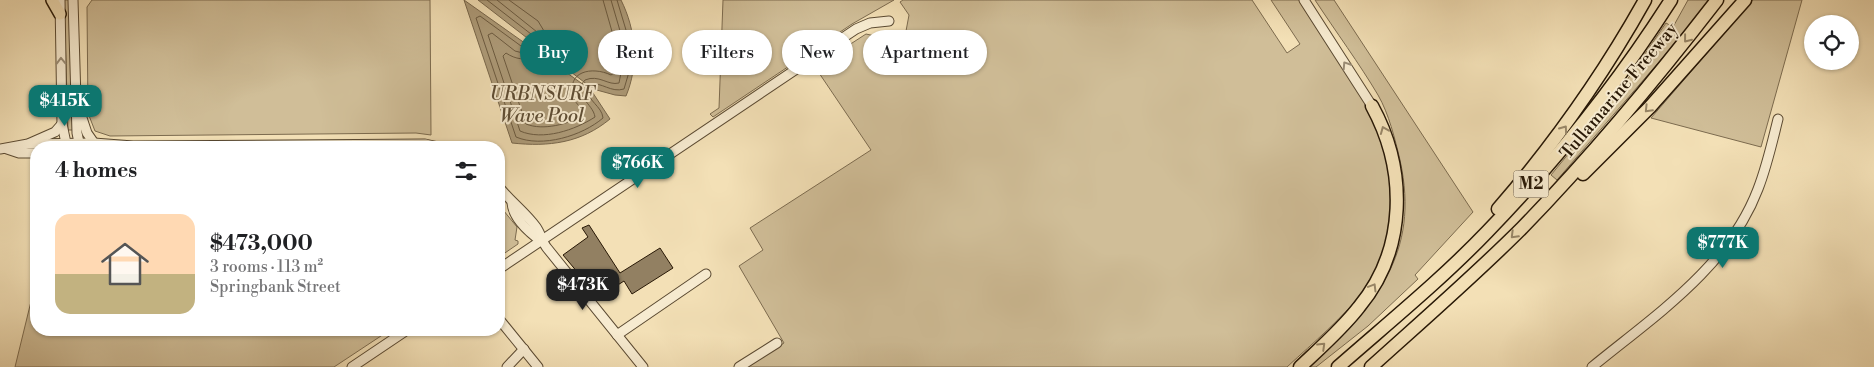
<!DOCTYPE html>
<html lang="en">
<head>
<meta charset="utf-8">
<style>
  body { margin:0; font-family:"Libre Bodoni",serif; background:#f2f2f2; color:#202124; height:100vh; display:flex; flex-direction:column; font-size:19px; white-space:nowrap }
  * { box-sizing:border-box; margin:0 }
  p { font-size:16px; color:#757577 }
  .icon { flex:none; width:28px; height:28px; fill:none; stroke:currentColor; stroke-width:2; stroke-linecap:round; stroke-linejoin:round }
  .map { position:relative; flex:1; overflow:hidden }
  .sheet { position:absolute; left:30px; top:141px; width:475px; height:195px; display:flex; flex-direction:column; background:#fff; border-radius:20px; box-shadow:0 1px 4px #0004 }
  .sheet>* { flex:none }
  .top-card { position:absolute; left:520px; top:30px; width:475px; height:45px; display:flex; gap:10px }
  .buttons { position:absolute; left:1804px; top:15px; display:grid; gap:10px }
  .buttons a { display:grid; place-items:center; width:55px; height:55px; border-radius:50%; background:#fff; box-shadow:0 1px 4px #0004; font-size:25px }
  .price { position:absolute; translate:-50% -42px; padding:0 11px; border-radius:10px; background:#0f766e; color:#fff; font-size:16px; line-height:32px; filter:drop-shadow(0 1px 2px #0008) }
  .price::after { content:''; position:absolute; left:50%; top:30px; width:15px; height:11px; margin-left:-8px; background:inherit; clip-path:polygon(0 0,100% 0,50% 100%) }
  .price.current { background:#222; color:#fff }
  ul { padding:0; list-style:none }
  li { display:flex; align-items:center; gap:15px; height:125px; padding:0 25px }
  li+li { border-top:1px solid #e0e0e0 }
  li span { display:grid; place-items:center; flex:none; width:140px; height:100px; border-radius:15px; color:#555 }
  li>.icon { margin-inline-start:auto }
  span .icon { width:60px; height:60px; fill:#fffc; stroke-width:1 }
  li b { font-size:21px }
  h2 { display:flex; justify-content:space-between; align-items:center; height:60px; padding:0 25px; font-size:21px }
  .chip { padding:0 18px; border-radius:22px; background:#fff; box-shadow:0 1px 4px #0004; font-size:18px; line-height:45px }
  .chip.current { background:#0f766e; color:#fff }
  .map>svg:first-child { display:block }
  .green { fill:#d0be98; stroke:#7c6b4f }
  .water { fill:#ae9c7a; stroke:#78674c }
  .lines { fill:none; stroke-linecap:round; stroke-linejoin:round }
  .shore { stroke:#6b5a40; stroke-width:1 }
  .building { fill:#928062; stroke:#281806 }
  .minor-casing { stroke:#5b4a32; stroke-width:11 }
  .major-casing { stroke:#281806; stroke-width:14 }
  .highway-casing { stroke:#281806; stroke-width:15 }
  .minor { stroke:#f7ebd0; stroke-width:9 }
  .major { stroke:#f3e0b6; stroke-width:11 }
  .highway { stroke:#f3e0b6; stroke-width:12 }
  .oneway { stroke:#988667 }
  .oneway2 { stroke:#9a8c75 }
  .labels { text-anchor:middle; dominant-baseline:central; stroke-width:4; stroke-linejoin:round; paint-order:stroke }
  .shield { fill:#f7ebd0; stroke:#665743; stroke-width:1 }
  .shield-label { font-size:16px; font-weight:bold; fill:#281806 }
  .street-label { font-size:18px; fill:#281806; stroke:#f7ebd0 }
  .water-label { font-size:19px; font-style:italic; fill:#5e4d34; stroke:#f7ebd0 }
</style>
</head>
<body>
<div class="map">
<svg width="1874" height="367" viewBox="0 0 1874 367">
  <rect width="100%" height="100%" fill="#f3e0b6"/>
  <filter id="stains"><feTurbulence type="fractalNoise" baseFrequency=".004" numOctaves="4"/><feColorMatrix values="0 0 0 0 .2 0 0 0 0 .09 0 0 0 0 .02 0 0 0 .5 -.17"/></filter>
  <radialGradient id="worn" r=".72"><stop offset=".6" stop-color="#630" stop-opacity="0"/><stop offset="1" stop-color="#630" stop-opacity=".3"/></radialGradient>
  <g class="green">
    <polygon points="64,0 69,0 74,130 68,130"/>
    <polygon points="92,0 430,0 431,135 416,133 110,136 95,131 88,113 87,7"/>
    <polygon points="723,0 894,0 852,24 713,117 710,114 719,108"/>
    <path d="M903,0H1252L1287,53L1300,44L1271,0H1299C1319,35 1348,70 1368,107C1373,118 1380,131 1383,142C1396,186 1393,251 1365,289C1343,318 1314,342 1287,367H748L784,343L739,266L763,250L750,228L871,150L815,67L866,34L893,40L906,31L909,15L900,2Z"/>
    <path d="M1315,0H1334L1473,212L1415,275L1418,279L1368,326L1316,367H1310C1374,306 1421,255 1400,160C1395,139 1389,114 1378,95C1359,63 1336,32 1315,0Z"/>
    <polygon points="1688,0 1709,0 1671,48 1557,180 1551,175 1616,96 1666,23 1673,27"/>
    <polygon points="1753,0 1802,0 1761,147 1651,118"/>
    <polygon points="499,205 517,227 515,240 518,241 518,244 499,257"/>
    <polygon points="36,281 36,330 390,330 334,367 15,367"/>
  </g>
  <g class="water">
    <path d="M464,0L591,90L610,119C581,143 549,147 512,143Z"/>
    <path d="M478,0H621C636,30 639,65 626,96L615,95L593,89Z"/>
  </g>
  <g class="lines">
    <g class="shore">
      <path d="M487,0L531,34L529,43L521,46L480,16L476,18L516,137C542,148 582,136 603,118C602,106 587,101 587,88L590,84C602,82 611,93 624,89L629,72V40L617,0"/>
      <path d="M497,0L537,32L535,45L523,53L515,51L492,33L488,35L520,131C543,141 575,130 595,117C593,103 571,95 585,80C599,74 608,86 619,83L624,57L623,41L611,0"/>
      <path d="M509,0L538,21L544,31C548,57 525,66 506,53L503,56L526,124C543,131 569,124 584,115C583,108 576,105 574,98C565,71 592,66 611,75L614,73L615,42L603,0"/>
    </g>
  </g>
  <polygon class="building" points="589,225 620,273 660,248 673,268 632,294 624,281 599,297 591,285 589,286 563,255 588,237 582,228"/>
  <g class="lines">
    <g class="minor-casing">
      <g id="minor">
        <polyline points="60,0 62,124 67,148"/>
        <polyline points="73,0 77,133 80,147"/>
        <polyline points="1304,0 1372,106"/>
        <polyline points="80,112 87,133 94,143"/>
        <polyline points="30,143 55,132 62,124"/>
        <polyline points="0,149 28,144 94,143 133,146 425,144 443,148"/>
        <polyline points="7,149 19,153 36,153"/>
        <path d="M499,187C511,202 525,212 536,227C541,234 542,242 547,248L643,367"/>
        <path d="M512,203C513,218 530,233 541,241"/>
        <polyline points="499,269 856,29 870,23 889,21"/>
        <polyline points="499,319 538,367"/>
        <polyline points="617,335 706,274"/>
        <polyline points="352,367 407,330"/>
        <polyline points="507,367 524,349"/>
        <polyline points="739,367 777,343"/>
        <path d="M1592,367C1654,316 1728,268 1758,189C1767,166 1772,143 1778,119"/>
      </g>
    </g>
    <g class="major-casing">
      <polyline id="major" points="52,0 60,14"/>
    </g>
    <g class="highway-casing">
      <g id="highway">
        <polyline points="1583,174 1650,107 1745,0"/>
        <path d="M1498,209C1555,143 1602,77 1645,0"/>
        <path d="M1300,367C1320,348 1342,329 1359,307C1407,249 1407,170 1372,106"/>
        <path d="M1338,367C1388,323 1441,280 1487,232C1556,161 1618,83 1671,0"/>
        <path d="M1371,367C1422,321 1474,276 1522,228C1592,156 1656,79 1717,0"/>
      </g>
    </g>
    <use href="#minor" class="minor"/>
    <use href="#major" class="major"/>
    <use href="#highway" class="highway"/>
  </g>
  <defs><path id="oneway-chevron" d="M-2-3.5L2.5 0L-2 3.5" fill="none" stroke-width="1.6" stroke-linecap="round" stroke-linejoin="round" transform="scale(1.25)"/></defs>
  <g class="oneway">
    <use href="#oneway-chevron" transform="translate(1687 39) rotate(128)"/>
    <use href="#oneway-chevron" transform="translate(1648 109) rotate(134)"/>
    <use href="#oneway-chevron" transform="translate(1564 129) rotate(-54)"/>
    <use href="#oneway-chevron" transform="translate(1384 130) rotate(-112)"/>
    <use href="#oneway-chevron" transform="translate(1514 235) rotate(135)"/>
    <use href="#oneway-chevron" transform="translate(1373 287) rotate(-59)"/>
    <use href="#oneway-chevron" transform="translate(1322 346) rotate(-44)"/>
  </g>
  <g class="oneway2">
    <use href="#oneway-chevron" transform="translate(61 61) rotate(-91)"/>
    <use href="#oneway-chevron" transform="translate(1346 65) rotate(-123)"/>
  </g>
  <g class="labels">
    <rect class="shield" x="1513.5" y="170.5" width="35" height="27" rx="4"/>
    <g class="shield-label">
      <text x="1531" y="184">M2</text>
    </g>
    <g class="street-label">
      <text transform="translate(1619 91) rotate(-50)">Tullamarine Freeway</text>
    </g>
    <g class="water-label">
      <text x="542" y="94">URBNSURF<tspan x="542" dy="22">Wave Pool</tspan></text>
    </g>
  </g>
  <rect width="100%" height="100%" filter="url(#stains)"/>
  <rect width="100%" height="100%" fill="url(#worn)"/>
</svg>
<div class="buttons">
<a><svg class="icon" aria-label="locate" viewBox="0 0 24 24"><circle cx="12" cy="12" r="6"/><path d="M12 2v4M12 18v4M2 12h4M18 12h4"/></svg></a>
</div>
<b class="price" style="left:65px;top:127px">$415K</b>
<b class="price" style="left:638px;top:189px">$766K</b>
<b class="price" style="left:1723px;top:269px">$777K</b>
<b class="price current" style="left:583px;top:311px">$473K</b>
<div class="top-card">
<a class="chip current">Buy</a>
<a class="chip">Rent</a>
<a class="chip">Filters</a>
<a class="chip">New</a>
<a class="chip">Apartment</a>
</div>
<section class="sheet">
<h2>4 homes<svg class="icon" aria-label="filters" viewBox="0 0 24 24"><path d="M4 7h16M4 17h16"/><circle cx="9" cy="7" r="2"/><circle cx="15" cy="17" r="2"/></svg></h2>
<ul>
<li><span style="background:linear-gradient(#ffd9b3 60%,#c2b280 0)"><svg class="icon" aria-label="home" viewBox="0 0 24 24"><path d="M3 11l9-7 9 7M6 9v11h12V9"/></svg></span><div><b>$473,000</b><p>3 rooms · 113 m²</p><p>Springbank Street</p></div></li>
</ul>
</section>
</div>
</body>
</html>
